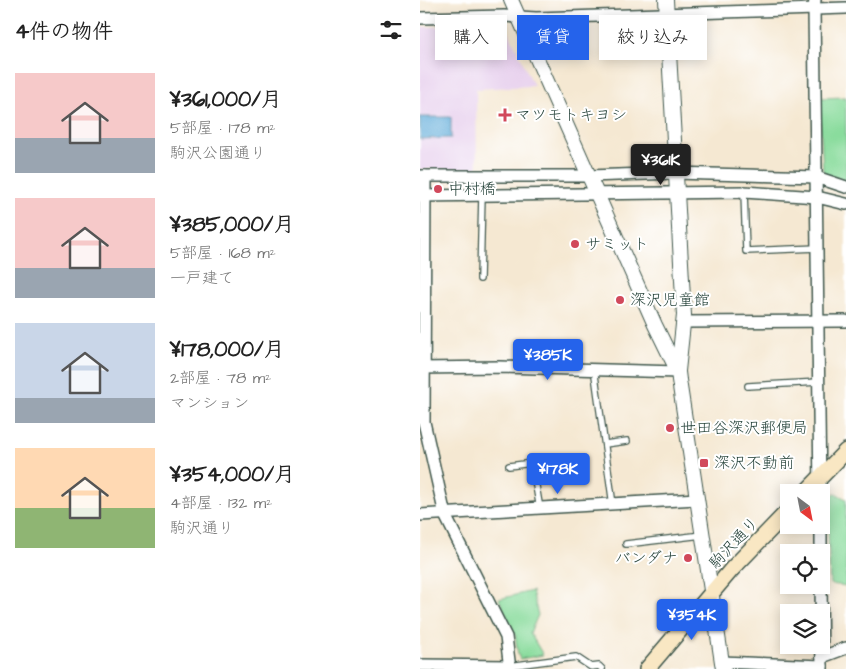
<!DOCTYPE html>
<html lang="ja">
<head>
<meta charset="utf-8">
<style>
  body { margin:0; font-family:"Architects Daughter","Klee One",sans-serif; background:#f2f2f2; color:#222; height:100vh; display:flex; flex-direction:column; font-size:19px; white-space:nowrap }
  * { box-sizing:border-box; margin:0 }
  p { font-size:16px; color:#767676 }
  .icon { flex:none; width:28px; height:28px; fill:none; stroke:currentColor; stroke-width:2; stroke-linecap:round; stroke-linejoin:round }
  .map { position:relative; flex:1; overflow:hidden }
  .side { display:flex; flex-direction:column; background:#fff; width:420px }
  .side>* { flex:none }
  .guide { position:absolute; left:15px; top:15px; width:335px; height:45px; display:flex; gap:10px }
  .needle { width:32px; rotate:148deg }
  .controls { position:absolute; left:360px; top:484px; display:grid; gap:10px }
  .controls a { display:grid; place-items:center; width:50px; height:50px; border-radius:0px; background:#fff; box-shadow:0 2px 12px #0003; font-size:25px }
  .price { position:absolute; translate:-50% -42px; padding:0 11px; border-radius:5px; background:#2563eb; color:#fff; font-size:16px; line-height:32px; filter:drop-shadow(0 1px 2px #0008) }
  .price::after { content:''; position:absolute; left:50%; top:30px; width:15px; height:11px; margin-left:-8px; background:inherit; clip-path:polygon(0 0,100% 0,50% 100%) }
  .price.selected { background:#222; color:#fff }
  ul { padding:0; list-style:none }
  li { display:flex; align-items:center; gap:15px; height:125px; padding:0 15px }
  li span { display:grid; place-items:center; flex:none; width:140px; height:100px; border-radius:0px; color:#555 }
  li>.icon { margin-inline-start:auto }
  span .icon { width:60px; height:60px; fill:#fffc; stroke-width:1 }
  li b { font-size:21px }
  h2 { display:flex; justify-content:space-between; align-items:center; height:60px; padding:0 15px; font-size:21px }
  .pill { padding:0 18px; border-radius:0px; background:#fff; box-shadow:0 2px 12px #0003; font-size:18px; line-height:45px }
  .pill.selected { background:#2563eb; color:#fff }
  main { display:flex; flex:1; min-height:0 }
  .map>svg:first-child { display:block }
  .built { fill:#e8d2ee }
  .green { fill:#8adc9d; stroke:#548c68 }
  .water { fill:#60acd9; stroke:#407486 }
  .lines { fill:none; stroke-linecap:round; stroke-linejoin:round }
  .service-casing { stroke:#3f574c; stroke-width:8 }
  .minor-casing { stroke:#3f574c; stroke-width:14 }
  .tertiary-casing { stroke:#3f574c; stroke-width:16 }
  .secondary-casing { stroke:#3f574c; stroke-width:18 }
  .service { stroke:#fff; stroke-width:5.5 }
  .minor { stroke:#fff; stroke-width:11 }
  .tertiary { stroke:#fff; stroke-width:14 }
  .secondary { stroke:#f9e7c3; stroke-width:15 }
  .poi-dot { fill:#d1495b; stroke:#fff; stroke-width:2 }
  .labels { text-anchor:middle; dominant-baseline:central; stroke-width:4; stroke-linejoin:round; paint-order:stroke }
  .poi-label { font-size:16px; fill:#1f3d34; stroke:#fff; text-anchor:start }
  .street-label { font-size:16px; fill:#1f3d34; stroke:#fff }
</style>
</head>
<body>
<main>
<section class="side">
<h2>4件の物件<svg class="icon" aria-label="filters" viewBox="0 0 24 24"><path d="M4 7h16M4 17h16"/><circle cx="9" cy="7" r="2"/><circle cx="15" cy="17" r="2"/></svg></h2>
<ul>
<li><span style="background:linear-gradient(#f6c9c9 65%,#9aa5b1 0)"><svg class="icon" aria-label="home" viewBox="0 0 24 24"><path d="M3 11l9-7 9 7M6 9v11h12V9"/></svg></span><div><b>¥361,000/月</b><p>5部屋 · 178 m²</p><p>駒沢公園通り</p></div></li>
<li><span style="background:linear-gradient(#f6c9c9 70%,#9aa5b1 0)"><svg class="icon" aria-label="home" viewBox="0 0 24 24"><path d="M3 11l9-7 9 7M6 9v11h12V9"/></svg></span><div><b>¥385,000/月</b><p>5部屋 · 168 m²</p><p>一戸建て</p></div></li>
<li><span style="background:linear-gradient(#c9d6e8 75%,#9aa5b1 0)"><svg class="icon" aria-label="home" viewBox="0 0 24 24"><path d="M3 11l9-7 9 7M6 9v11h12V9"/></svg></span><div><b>¥178,000/月</b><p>2部屋 · 78 m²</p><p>マンション</p></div></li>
<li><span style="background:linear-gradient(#ffd9b3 60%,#8fb573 0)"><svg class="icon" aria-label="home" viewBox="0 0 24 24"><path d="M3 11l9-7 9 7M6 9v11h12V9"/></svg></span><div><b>¥354,000/月</b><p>4部屋 · 132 m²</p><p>駒沢通り</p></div></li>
</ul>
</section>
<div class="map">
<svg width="426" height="669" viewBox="0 0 426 669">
  <rect width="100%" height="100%" fill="#fff"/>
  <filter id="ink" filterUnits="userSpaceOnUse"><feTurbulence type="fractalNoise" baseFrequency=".02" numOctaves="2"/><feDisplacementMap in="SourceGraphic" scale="10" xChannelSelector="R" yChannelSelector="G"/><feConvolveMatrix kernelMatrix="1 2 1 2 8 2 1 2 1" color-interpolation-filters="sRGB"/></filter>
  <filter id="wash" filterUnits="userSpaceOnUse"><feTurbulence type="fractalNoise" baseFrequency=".0096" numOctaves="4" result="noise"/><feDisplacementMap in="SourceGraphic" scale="20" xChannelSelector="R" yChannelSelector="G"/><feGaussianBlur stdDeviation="1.12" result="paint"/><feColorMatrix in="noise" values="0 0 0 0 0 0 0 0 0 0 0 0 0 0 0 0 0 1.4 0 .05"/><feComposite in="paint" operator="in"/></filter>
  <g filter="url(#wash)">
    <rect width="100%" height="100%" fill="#f5e8d2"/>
    <polygon class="built" points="86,26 114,86 56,89 57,169 0,169 0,27"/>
    <g class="green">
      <polygon points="426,97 426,181 407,175 403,171 399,98"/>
      <polygon points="417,494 426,499 426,586 410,584 407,495"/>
      <polygon points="112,591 118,615 110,633 123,655 100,659 98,655 95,635 79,599"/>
    </g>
    <polygon class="water" points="0,117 31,117 31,138 0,139"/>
  </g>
  <g filter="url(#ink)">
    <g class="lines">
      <g class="service-casing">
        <g id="service">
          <polyline points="324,192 326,251 398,248"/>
          <polyline points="60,279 62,195"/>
          <polyline points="174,368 193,505"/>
          <polyline points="328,386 399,382"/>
          <polyline points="185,444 207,441"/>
          <polyline points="89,466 112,463 120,509"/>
          <polyline points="206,544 282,535"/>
          <polyline points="89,666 156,657 171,667 179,666 182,669"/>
        </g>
      </g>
      <g class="minor-casing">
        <g id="minor">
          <polyline points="395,0 394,9 400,492"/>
          <polyline points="0,18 84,16 116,18 426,8"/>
          <polyline points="0,176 169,176 255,173 326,175 396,177 426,187"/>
          <polyline points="5,176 4,422 25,515 86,637 90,669"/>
          <polyline points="0,196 324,192 397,197 426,204"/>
          <polyline points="263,322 426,321"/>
          <polyline points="0,368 79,367 258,372"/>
          <polyline points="0,515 277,499"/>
          <polyline points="401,525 401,552"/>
          <polyline points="401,585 402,669"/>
          <polyline points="402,657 426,648"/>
          <polyline points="302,662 402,666"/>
          <polyline points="0,665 89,666"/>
        </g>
      </g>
      <g class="tertiary-casing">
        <g id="tertiary">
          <polyline points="91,0 235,325 258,372 259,380 303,669"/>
          <polyline points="246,0 264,315 258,371"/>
        </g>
      </g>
      <g class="secondary-casing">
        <g id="secondary">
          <polyline points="386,492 426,451"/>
          <polyline points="227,669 312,569 369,510"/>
        </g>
      </g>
      <use href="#service" class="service"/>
      <use href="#minor" class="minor"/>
      <use href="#tertiary" class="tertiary"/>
      <use href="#secondary" class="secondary"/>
    </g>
  </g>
  <g class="poi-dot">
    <path d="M82.5 107.5h5v5h5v5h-5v5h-5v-5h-5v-5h5z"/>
    <circle cx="18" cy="189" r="5"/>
    <circle cx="155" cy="244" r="5"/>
    <circle cx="200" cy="300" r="5"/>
    <circle cx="250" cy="428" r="5"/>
    <rect x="279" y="458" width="10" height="10" rx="2.5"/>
    <circle cx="268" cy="558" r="5"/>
  </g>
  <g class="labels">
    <g class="poi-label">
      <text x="95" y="115">マツモトキヨシ</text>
      <text x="28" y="189">中村橋</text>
      <text x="165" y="244">サミット</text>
      <text x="210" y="300">深沢児童館</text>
      <text x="260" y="428">世田谷深沢郵便局</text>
      <text x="294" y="463">深沢不動前</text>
      <text x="258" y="558" text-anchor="end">バンダナ</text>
    </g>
    <g class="street-label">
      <text transform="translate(314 543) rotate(-47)">駒沢通り</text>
    </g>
  </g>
</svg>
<div class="controls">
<a><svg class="needle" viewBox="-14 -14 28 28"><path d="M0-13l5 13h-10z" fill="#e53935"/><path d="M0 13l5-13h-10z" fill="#767676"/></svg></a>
<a><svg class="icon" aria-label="locate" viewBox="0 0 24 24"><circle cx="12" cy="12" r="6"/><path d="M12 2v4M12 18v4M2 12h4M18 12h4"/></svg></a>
<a><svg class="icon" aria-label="layers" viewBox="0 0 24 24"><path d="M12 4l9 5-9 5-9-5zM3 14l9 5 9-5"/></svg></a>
</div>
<b class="price selected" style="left:241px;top:186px">¥361K</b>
<b class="price" style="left:128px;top:381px">¥385K</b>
<b class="price" style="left:138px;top:495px">¥178K</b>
<b class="price" style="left:272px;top:641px">¥354K</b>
<div class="guide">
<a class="pill">購入</a>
<a class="pill selected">賃貸</a>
<a class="pill">絞り込み</a>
</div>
</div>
</main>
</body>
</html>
